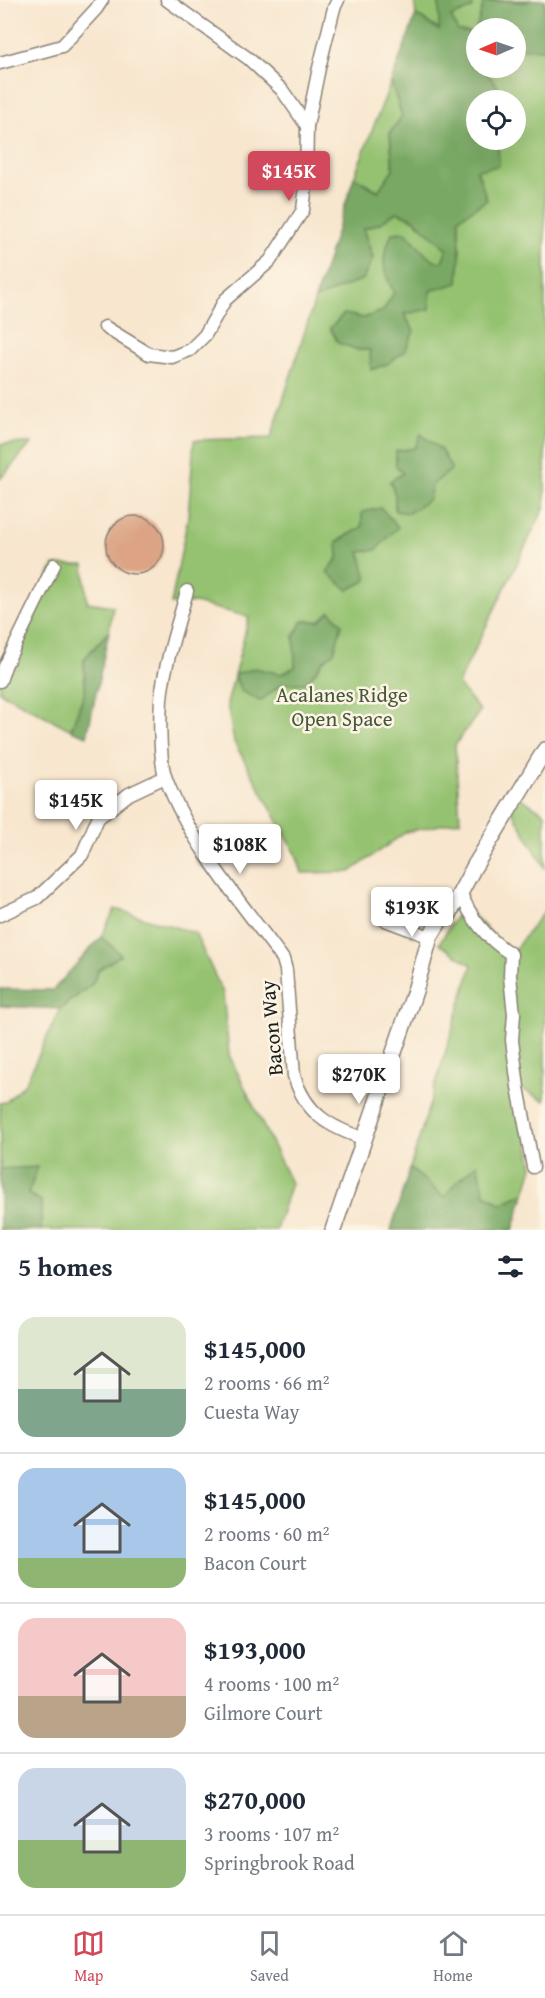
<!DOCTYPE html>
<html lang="en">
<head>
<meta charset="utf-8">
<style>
  body { margin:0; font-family:"Gentium Book Plus",serif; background:#f2f2f3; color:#1f2937; height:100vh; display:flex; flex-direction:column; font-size:22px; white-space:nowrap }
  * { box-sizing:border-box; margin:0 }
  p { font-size:20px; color:#747a83 }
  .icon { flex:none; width:33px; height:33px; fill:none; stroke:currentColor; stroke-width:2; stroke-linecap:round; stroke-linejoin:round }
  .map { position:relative; height:1230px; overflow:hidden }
  .sheet { display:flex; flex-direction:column; background:#fff; flex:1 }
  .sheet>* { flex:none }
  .needle { width:39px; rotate:268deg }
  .controls { position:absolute; left:466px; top:18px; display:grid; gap:12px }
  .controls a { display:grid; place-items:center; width:60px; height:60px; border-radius:50%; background:#fff; box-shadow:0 6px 24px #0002; font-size:30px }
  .price { position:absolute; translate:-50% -51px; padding:0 14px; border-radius:6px; background:#fff; color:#222; font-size:20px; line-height:39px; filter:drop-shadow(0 2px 3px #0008) }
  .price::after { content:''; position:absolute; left:50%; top:36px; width:18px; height:14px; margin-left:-9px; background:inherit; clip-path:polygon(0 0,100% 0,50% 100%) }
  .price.current { background:#d1495b; color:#fff }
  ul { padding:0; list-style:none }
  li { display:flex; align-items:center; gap:18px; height:150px; padding:0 18px }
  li+li { border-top:2px solid #e0e1e3 }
  li span { display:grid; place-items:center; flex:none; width:168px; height:120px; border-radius:18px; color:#555 }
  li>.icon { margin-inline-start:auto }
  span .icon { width:72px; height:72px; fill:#fffc; stroke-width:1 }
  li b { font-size:26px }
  h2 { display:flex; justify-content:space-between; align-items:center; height:72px; padding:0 18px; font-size:26px }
  .tabs { display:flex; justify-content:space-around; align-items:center; height:84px; border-top:2px solid #e0e1e3; background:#fff; font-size:16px; color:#747a83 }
  .tabs a { display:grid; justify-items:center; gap:3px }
  .tabs .current { color:#d1495b }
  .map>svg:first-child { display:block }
  .green { fill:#95c271; stroke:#586f46; stroke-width:1.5; fill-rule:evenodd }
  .forest { fill:#78a863; stroke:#4a6240; stroke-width:1.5 }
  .building { fill:#dca485 }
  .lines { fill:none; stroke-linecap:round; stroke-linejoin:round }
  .minor-casing { stroke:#8a8175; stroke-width:15 }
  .tertiary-casing { stroke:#8a8175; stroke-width:18 }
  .minor { stroke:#fff; stroke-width:12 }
  .tertiary { stroke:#fff; stroke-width:15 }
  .labels { text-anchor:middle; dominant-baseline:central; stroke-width:5; stroke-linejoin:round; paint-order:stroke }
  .park-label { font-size:21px; fill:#46563a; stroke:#fcf5e5 }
  .street-label { font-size:21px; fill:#1c1c1c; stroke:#fcf5e5 }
</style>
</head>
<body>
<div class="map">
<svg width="545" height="1230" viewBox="0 0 545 1230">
  <rect width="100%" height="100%" fill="#fcf5e5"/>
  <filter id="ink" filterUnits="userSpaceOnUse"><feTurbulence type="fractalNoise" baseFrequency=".0167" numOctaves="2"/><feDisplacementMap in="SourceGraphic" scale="12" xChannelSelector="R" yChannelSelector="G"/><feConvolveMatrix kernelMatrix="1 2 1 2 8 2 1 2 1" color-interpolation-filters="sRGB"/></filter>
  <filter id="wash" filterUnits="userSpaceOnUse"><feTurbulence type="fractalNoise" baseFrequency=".008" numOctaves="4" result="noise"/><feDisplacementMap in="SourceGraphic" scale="24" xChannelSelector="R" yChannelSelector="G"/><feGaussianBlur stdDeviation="1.35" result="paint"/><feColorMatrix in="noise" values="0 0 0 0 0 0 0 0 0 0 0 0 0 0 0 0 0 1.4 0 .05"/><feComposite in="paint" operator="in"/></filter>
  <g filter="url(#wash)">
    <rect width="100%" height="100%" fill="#f8e6ce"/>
    <g class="green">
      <path d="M415,0H545V506L458,684L480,711L455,745L460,821L406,832L350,872L302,873L296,854L234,742L227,704L249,617L195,603L171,604L188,517L194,440L271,438L315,299L363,279L373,258L363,229L380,223L397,212L413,219L426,229ZM477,28H516V68H477ZM477,100H516V140H477ZM428,257L430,309L404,314L370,350H358L344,314L364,318L383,311L394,293L386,275Z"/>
      <polygon points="391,82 402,116 390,133 393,169 379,191 354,177"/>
      <polygon points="32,443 0,479 0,444"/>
      <polygon points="54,565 84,565 87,602 113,606 109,631 84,659 85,691 71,730 0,692 0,681"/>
      <polygon points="517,796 545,813 545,868 510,807"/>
      <polygon points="463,904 511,954 545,910 545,1101 518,1087 533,1167 525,1193 502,1204 485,1194 477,1165 461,1178 444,1198 410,1168 472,965 439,944"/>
      <polygon points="115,909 195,933 223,993 229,1055 291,1183 276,1230 41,1230 41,1201 28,1194 0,1169 0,1103 6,1102 26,1082 60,1009 93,983 98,970 121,955 101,937"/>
    </g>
    <g class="forest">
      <path d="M446,0H471L473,8L451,17L458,31L475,33L484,2L503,1L528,2L529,0H545V49H523L516,45V28H477V44L473,46L477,55V68H482L498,86L496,100H477V140H498L499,166L477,170L487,200L459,218L460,256L458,283L430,291V309L404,314L414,331L405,351L387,364L371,370L370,350H358L338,343L330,328L344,314L364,318L383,311L394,293C382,266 380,261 392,233L406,232L428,257L441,263L447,249L414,219L397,212L380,223L363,229L373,258L363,279L315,299L354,177L378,191L393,169L390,133L402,116L391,82L416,15L439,30V3Z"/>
      <polygon points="421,434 441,450 452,469 432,485 429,499 409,513 395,511 395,495 390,481 403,473 396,466 396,451 415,448"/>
      <polygon points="381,508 398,527 376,550 360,552 367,580 348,590 327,572 338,558 337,542 362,527 362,512"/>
      <polygon points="330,611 342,624 334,652 323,661 307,683 282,684 260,701 241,691 234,675 255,668 281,674 295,667 294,636 303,621 319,621"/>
      <polygon points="109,631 87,736 71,730 85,691 84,659"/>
      <polygon points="101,937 121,955 98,970 93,983 60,1009 0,1006 0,989 53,990"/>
      <polygon points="477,1164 485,1194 501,1204 525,1193 513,1230 391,1230 410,1168 444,1197 461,1178"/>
      <polygon points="38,1167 28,1194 41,1201 41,1230 0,1230 0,1169"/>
    </g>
    <g id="blocks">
      <circle class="building" cx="135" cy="545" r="29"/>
    </g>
  </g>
  <g filter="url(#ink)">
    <use href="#blocks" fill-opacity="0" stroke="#8a8175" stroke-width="1.5"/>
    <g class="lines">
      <g class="minor-casing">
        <g id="minor">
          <polyline points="0,63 62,46 96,9 102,0"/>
          <polyline points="307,126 319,68 334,8 338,0"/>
          <polyline points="105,327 149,354 172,357 190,350 205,335 225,300 270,261 303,210 306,185 307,126 282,90 249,59 167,0"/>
          <path d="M187,591C179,621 168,652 163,684C159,704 159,761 166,779C190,843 242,904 283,959L286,970L294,1076C306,1114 329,1127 365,1139"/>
          <polyline points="0,681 5,666 54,565"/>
          <path d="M460,891C470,918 487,939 511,954L510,976L514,1014L512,1040L518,1087L533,1167"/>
          <polyline points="0,915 37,898 82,855 98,818 129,794 165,777"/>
          <polyline points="385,920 430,937"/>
        </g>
      </g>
      <g class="tertiary-casing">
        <g id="tertiary">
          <polyline points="448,916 474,867 545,750"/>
          <polyline points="333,1230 415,991 430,937 440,920 452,907"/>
        </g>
      </g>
      <use href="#minor" class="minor"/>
      <use href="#tertiary" class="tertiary"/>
    </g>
  </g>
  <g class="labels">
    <g class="park-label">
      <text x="342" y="694">Acalanes Ridge<tspan x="342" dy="24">Open Space</tspan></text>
    </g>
    <g class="street-label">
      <text transform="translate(271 1028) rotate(-95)">Bacon Way</text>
    </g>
  </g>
</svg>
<div class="controls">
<a><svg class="needle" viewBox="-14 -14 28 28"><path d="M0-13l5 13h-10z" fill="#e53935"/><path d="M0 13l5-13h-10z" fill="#747a83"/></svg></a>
<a><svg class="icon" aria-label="locate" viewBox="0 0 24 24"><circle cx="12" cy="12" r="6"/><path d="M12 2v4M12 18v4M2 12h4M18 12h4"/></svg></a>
</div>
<b class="price current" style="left:289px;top:202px">$145K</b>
<b class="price" style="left:76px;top:831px">$145K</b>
<b class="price" style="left:240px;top:875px">$108K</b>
<b class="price" style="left:412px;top:938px">$193K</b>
<b class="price" style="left:359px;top:1105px">$270K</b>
</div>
<section class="sheet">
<h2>5 homes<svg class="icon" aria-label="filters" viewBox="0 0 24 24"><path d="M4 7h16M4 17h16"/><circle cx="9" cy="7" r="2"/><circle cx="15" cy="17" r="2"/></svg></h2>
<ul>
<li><span style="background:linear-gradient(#dfe7d0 60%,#7fa58c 0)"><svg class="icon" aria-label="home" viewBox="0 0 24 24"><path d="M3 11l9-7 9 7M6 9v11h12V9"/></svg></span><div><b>$145,000</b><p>2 rooms · 66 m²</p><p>Cuesta Way</p></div></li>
<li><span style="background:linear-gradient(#a9c7e8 75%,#8fb573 0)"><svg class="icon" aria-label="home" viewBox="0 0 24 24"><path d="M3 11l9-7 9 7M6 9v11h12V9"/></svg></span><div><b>$145,000</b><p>2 rooms · 60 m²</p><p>Bacon Court</p></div></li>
<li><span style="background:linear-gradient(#f6c9c9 65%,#b9a48a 0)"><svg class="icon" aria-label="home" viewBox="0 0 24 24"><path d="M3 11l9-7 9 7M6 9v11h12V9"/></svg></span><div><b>$193,000</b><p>4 rooms · 100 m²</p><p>Gilmore Court</p></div></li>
<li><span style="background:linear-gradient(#c9d6e8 60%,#8fb573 0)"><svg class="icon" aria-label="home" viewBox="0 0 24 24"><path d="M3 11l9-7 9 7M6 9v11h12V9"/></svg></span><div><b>$270,000</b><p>3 rooms · 107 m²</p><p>Springbrook Road</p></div></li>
</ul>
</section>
<nav class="tabs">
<a class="current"><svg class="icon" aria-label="map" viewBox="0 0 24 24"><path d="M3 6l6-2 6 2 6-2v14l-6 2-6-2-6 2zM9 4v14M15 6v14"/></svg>Map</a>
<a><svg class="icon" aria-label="saved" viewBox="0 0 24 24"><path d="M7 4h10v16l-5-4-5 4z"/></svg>Saved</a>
<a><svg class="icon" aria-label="home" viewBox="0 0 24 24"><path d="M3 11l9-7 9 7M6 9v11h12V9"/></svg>Home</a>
</nav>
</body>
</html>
